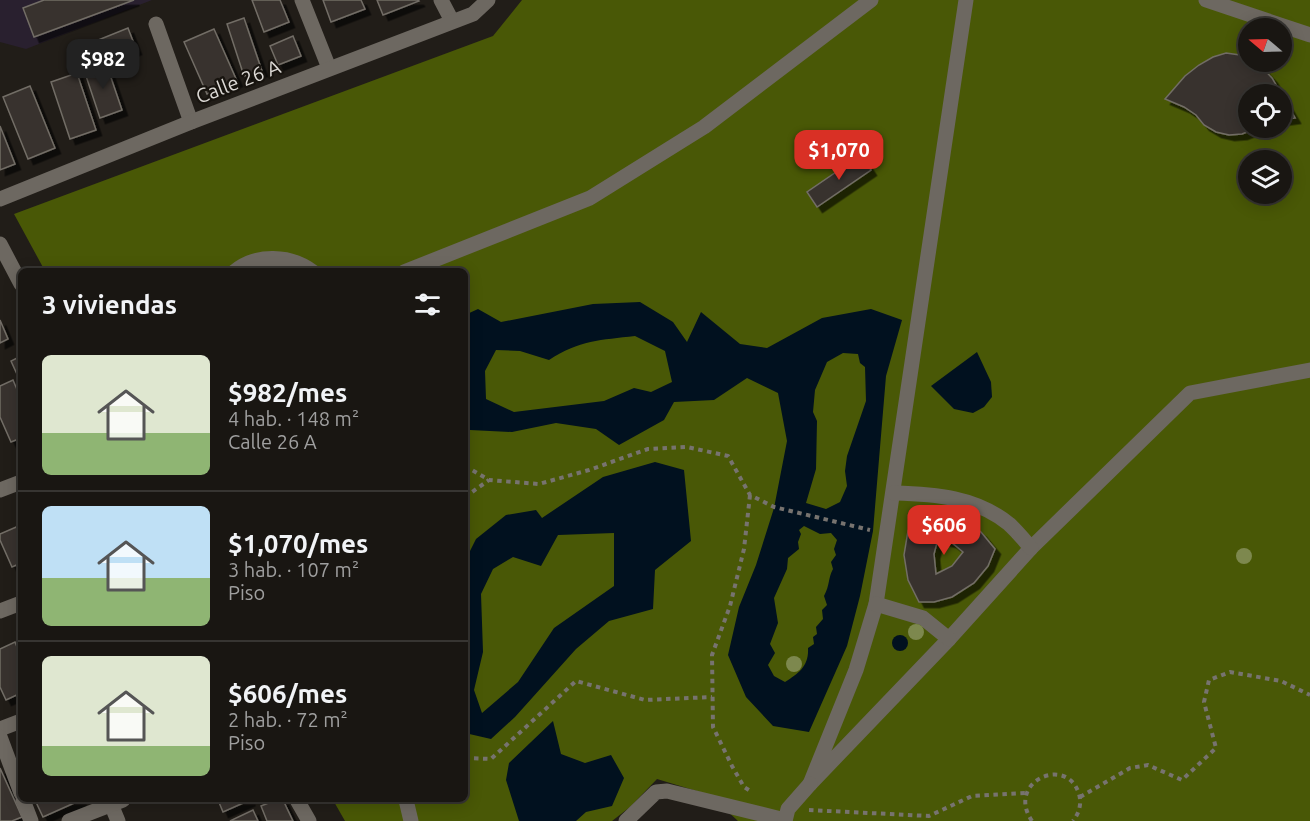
<!DOCTYPE html>
<html lang="es">
<head>
<meta charset="utf-8">
<style>
  body { margin:0; font-family:Ubuntu,sans-serif; background:#262320; color:#f1f3f6; height:100vh; display:flex; flex-direction:column; font-size:22px; white-space:nowrap }
  * { box-sizing:border-box; margin:0 }
  p { font-size:20px; color:#9f9f9f }
  .icon { flex:none; width:33px; height:33px; fill:none; stroke:currentColor; stroke-width:2; stroke-linecap:round; stroke-linejoin:round }
  .map { position:relative; flex:1; overflow:hidden }
  .drawer { position:absolute; left:18px; top:268px; width:450px; height:534px; display:flex; flex-direction:column; background:#191612; border-radius:9px; box-shadow:0 3px 15px #0003,0 0 0 2px #373532 }
  .drawer>* { flex:none }
  .needle { width:39px; rotate:289deg }
  .buttons { position:absolute; left:1238px; top:18px; display:grid; gap:12px }
  .buttons a { display:grid; place-items:center; width:54px; height:54px; border-radius:50%; background:#191612; box-shadow:0 3px 15px #0003,0 0 0 2px #373532; font-size:30px }
  .price { position:absolute; translate:-50% -51px; padding:0 14px; border-radius:12px; background:#d93025; color:#fff; font-size:20px; line-height:39px; filter:drop-shadow(0 2px 3px #0008) }
  .price::after { content:''; position:absolute; left:50%; top:36px; width:18px; height:14px; margin-left:-9px; background:inherit; clip-path:polygon(0 0,100% 0,50% 100%) }
  .price.current { background:#222; color:#fff }
  ul { padding:0; list-style:none }
  li { display:flex; align-items:center; gap:18px; height:150px; padding:0 24px }
  li+li { border-top:2px solid #373532 }
  li span { display:grid; place-items:center; flex:none; width:168px; height:120px; border-radius:9px; color:#555 }
  li>.icon { margin-inline-start:auto }
  span .icon { width:72px; height:72px; fill:#fffc; stroke-width:1 }
  li b { font-size:26px }
  h2 { display:flex; justify-content:space-between; align-items:center; height:72px; padding:0 24px; font-size:26px }
  .map>svg:first-child { display:block }
  .industrial { fill:#29202f }
  .forest { fill:#495806; fill-rule:evenodd }
  .water { fill:#01111f; fill-rule:evenodd }
  .building { fill:#38332d; stroke:#726d66; stroke-width:1.5; fill-rule:evenodd; filter:url(#shadow) }
  .lines { fill:none; stroke-linecap:round; stroke-linejoin:round }
  .path { stroke:#77736f; stroke-width:4; stroke-dasharray:4.5 4.5; stroke-linecap:butt }
  .minor { stroke:#6d6861; stroke-width:15 }
  .tree { fill:#7d884e }
  .labels { text-anchor:middle; dominant-baseline:central; stroke-width:4.5; stroke-linejoin:round; paint-order:stroke }
  .street-label { font-size:20px; fill:#dcd9d5; stroke:#18140f }
</style>
</head>
<body>
<div class="map">
<svg width="1310" height="821" viewBox="0 0 1310 821">
  <defs>
    <filter id="shadow"><feDropShadow dx="5.5" dy="5.5" stdDeviation="0" flood-color="#0009"/></filter>
  </defs>
  <rect width="100%" height="100%" fill="#211d18"/>
  <polygon class="industrial" points="0,0 152,0 26,49 0,42"/>
  <path class="forest" d="M522,0H1310V821H738L710,795L657,779L630,807L612,821H345L333,800H465V272L45,271L14,214L493,36ZM1248,28H1281V62H1248ZM1248,94H1281V128H1248ZM1248,160H1281V194H1248Z"/>
  <g class="water">
    <path d="M640,302L673,322L687,342L701,312L740,344L767,348L822,318L871,309L902,320L886,376L873,531L860,596L847,646L809,732L773,726L746,697L728,655L739,607L756,565L774,508L787,441L778,393L747,378L714,400L674,402L664,420L619,445L596,429L556,423L512,432L470,430L465,425V315L478,309L501,322L593,304ZM635,336L665,351L672,382L651,392L634,388L604,401L514,412L486,399L485,371L496,350L520,351L549,360C579,340 601,340 635,336ZM843,353L858,354L860,363L865,367L866,401L847,456L845,471L847,486L840,502L826,509L806,503L816,469L817,421L813,412L815,390L827,362ZM804,526L820,534L831,533L837,540L834,549L836,555L831,562L833,569C828,578 830,585 824,596L827,605L822,610L823,619L816,627L817,634L813,637L814,644L808,648C809,666 799,673 785,682L774,676L768,665L775,653L770,644L778,623L774,598L787,569L788,558L799,549L798,542L801,534L799,530Z"/>
    <polygon points="977,352 991,382 992,397 984,407 973,413 954,409 931,386"/>
    <path d="M655,462L684,470L691,541L655,570L653,609L609,621L576,649L515,717L491,739L465,733V561L476,539L506,515L536,510L542,518L603,477ZM614,533V586L554,628L518,682L482,713L474,690L483,652L481,594L493,569L513,557L541,566L558,535Z"/>
    <circle cx="900" cy="643" r="8"/>
    <polygon points="553,721 561,754 585,763 611,755 624,778 612,806 586,812 576,821 519,821 506,780 509,763"/>
  </g>
  <g class="building">
    <polygon points="44,0 134,0 34,37 23,8"/>
    <polygon points="252,0 280,0 289,22 264,32"/>
    <polygon points="323,0 361,0 365,9 331,22"/>
    <polygon points="377,0 418,0 419,1 383,15"/>
    <polygon points="244,18 262,71 244,76 227,24"/>
    <polygon points="128,28 136,49 84,70 76,49"/>
    <polygon points="214,29 237,81 207,94 184,42"/>
    <polygon points="293,36 301,56 278,65 270,46"/>
    <polygon points="1226,53 1247,56 1248,62 1257,62 1272,78 1295,118 1281,120 1281,94 1248,94 1248,128 1257,128 1242,134 1229,135 1216,132 1204,125 1196,115 1184,107 1165,99 1185,76 1199,65 1213,57"/>
    <polygon points="106,63 122,110 100,118 84,70"/>
    <polygon points="77,73 96,130 70,139 51,82"/>
    <polygon points="30,86 55,148 28,159 3,97"/>
    <polygon points="0,126 15,164 0,170"/>
    <polygon points="861,155 871,170 817,207 807,192"/>
    <polygon points="0,320 8,339 0,343"/>
    <polygon points="21,356 21,383 11,361"/>
    <polygon points="13,380 21,399 21,438 11,442 0,417 0,386"/>
    <path d="M917,512H936L958,517L981,532L995,549L988,566L974,583L952,597L934,602H919L908,580L904,555L908,531ZM938,539L951,542L963,552L952,566L936,574L934,554Z"/>
    <polygon points="21,525 21,563 12,567 0,540 0,534"/>
    <polygon points="15,642 21,657 21,693 6,700 0,687 0,649"/>
    <polygon points="0,768 22,817 12,821 0,821"/>
    <polygon points="35,800 81,800 43,817"/>
    <polygon points="218,800 250,800 223,812"/>
    <polygon points="276,800 283,800 293,821 267,821 261,806"/>
    <polygon points="253,810 258,821 230,821"/>
  </g>
  <g class="lines">
    <g class="path">
      <polyline points="465,466 489,480 539,484 589,470 648,449 687,447 728,456 750,495 774,507 870,530"/>
      <polyline points="750,495 744,549 730,606 712,655 713,727 732,766 744,787 752,792"/>
      <polyline points="465,497 489,480"/>
      <polyline points="465,758 491,759 576,681 645,700 712,697"/>
      <polyline points="1080,797 1130,768 1148,765 1182,780 1216,748 1204,702 1209,680 1230,672 1281,681 1310,695"/>
      <polyline points="809,810 929,816 972,796 1026,793"/>
      <path d="M1032,821C1005,782 1067,754 1079,794C1082,804 1079,813 1073,821"/>
    </g>
    <g class="minor">
      <polyline points="302,0 329,68"/>
      <polyline points="441,0 452,21"/>
      <polyline points="966,0 876,604 856,670 810,784 949,639 1031,548 1190,393 1310,370"/>
      <polyline points="1206,0 1310,35"/>
      <polyline points="156,24 191,122"/>
      <polyline points="0,199 191,122 473,14 488,0"/>
      <polyline points="0,244 21,284"/>
      <path d="M234,272C256,253 291,255 313,272"/>
      <polyline points="404,272 590,198 704,127 871,0"/>
      <polyline points="0,490 21,482"/>
      <path d="M894,493C935,494 976,497 1009,524C1017,531 1024,540 1031,548"/>
      <polyline points="876,604 923,618 949,639"/>
      <polyline points="0,611 21,603"/>
      <polyline points="0,729 21,721"/>
      <polyline points="0,737 21,793"/>
      <polyline points="23,800 31,821"/>
      <polyline points="297,800 309,821"/>
      <polyline points="406,800 411,821"/>
      <polyline points="111,804 118,821"/>
      <polyline points="69,821 123,800"/>
      <polyline points="626,821 656,792 667,791 785,820"/>
      <polyline points="785,821 788,809 810,784"/>
    </g>
  </g>
  <g class="tree">
    <circle cx="1244" cy="556" r="8"/>
    <circle cx="916" cy="632" r="8"/>
    <circle cx="794" cy="664" r="8"/>
  </g>
  <g class="labels">
    <g class="street-label">
      <text transform="translate(238 81) rotate(-21)">Calle 26 A</text>
    </g>
  </g>
</svg>
<div class="buttons">
<a><svg class="needle" viewBox="-14 -14 28 28"><path d="M0-13l5 13h-10z" fill="#e53935"/><path d="M0 13l5-13h-10z" fill="#9f9f9f"/></svg></a>
<a><svg class="icon" aria-label="locate" viewBox="0 0 24 24"><circle cx="12" cy="12" r="6"/><path d="M12 2v4M12 18v4M2 12h4M18 12h4"/></svg></a>
<a><svg class="icon" aria-label="layers" viewBox="0 0 24 24"><path d="M12 4l9 5-9 5-9-5zM3 14l9 5 9-5"/></svg></a>
</div>
<b class="price current" style="left:103px;top:90px">$982</b>
<b class="price" style="left:839px;top:181px">$1,070</b>
<b class="price" style="left:944px;top:556px">$606</b>
<section class="drawer">
<h2>3 viviendas<svg class="icon" aria-label="filters" viewBox="0 0 24 24"><path d="M4 7h16M4 17h16"/><circle cx="9" cy="7" r="2"/><circle cx="15" cy="17" r="2"/></svg></h2>
<ul>
<li><span style="background:linear-gradient(#dfe7d0 65%,#8fb573 0)"><svg class="icon" aria-label="home" viewBox="0 0 24 24"><path d="M3 11l9-7 9 7M6 9v11h12V9"/></svg></span><div><b>$982/mes</b><p>4 hab. · 148 m²</p><p>Calle 26 A</p></div></li>
<li><span style="background:linear-gradient(#bfe0f5 60%,#8fb573 0)"><svg class="icon" aria-label="home" viewBox="0 0 24 24"><path d="M3 11l9-7 9 7M6 9v11h12V9"/></svg></span><div><b>$1,070/mes</b><p>3 hab. · 107 m²</p><p>Piso</p></div></li>
<li><span style="background:linear-gradient(#dfe7d0 75%,#8fb573 0)"><svg class="icon" aria-label="home" viewBox="0 0 24 24"><path d="M3 11l9-7 9 7M6 9v11h12V9"/></svg></span><div><b>$606/mes</b><p>2 hab. · 72 m²</p><p>Piso</p></div></li>
</ul>
</section>
</div>
</body>
</html>
